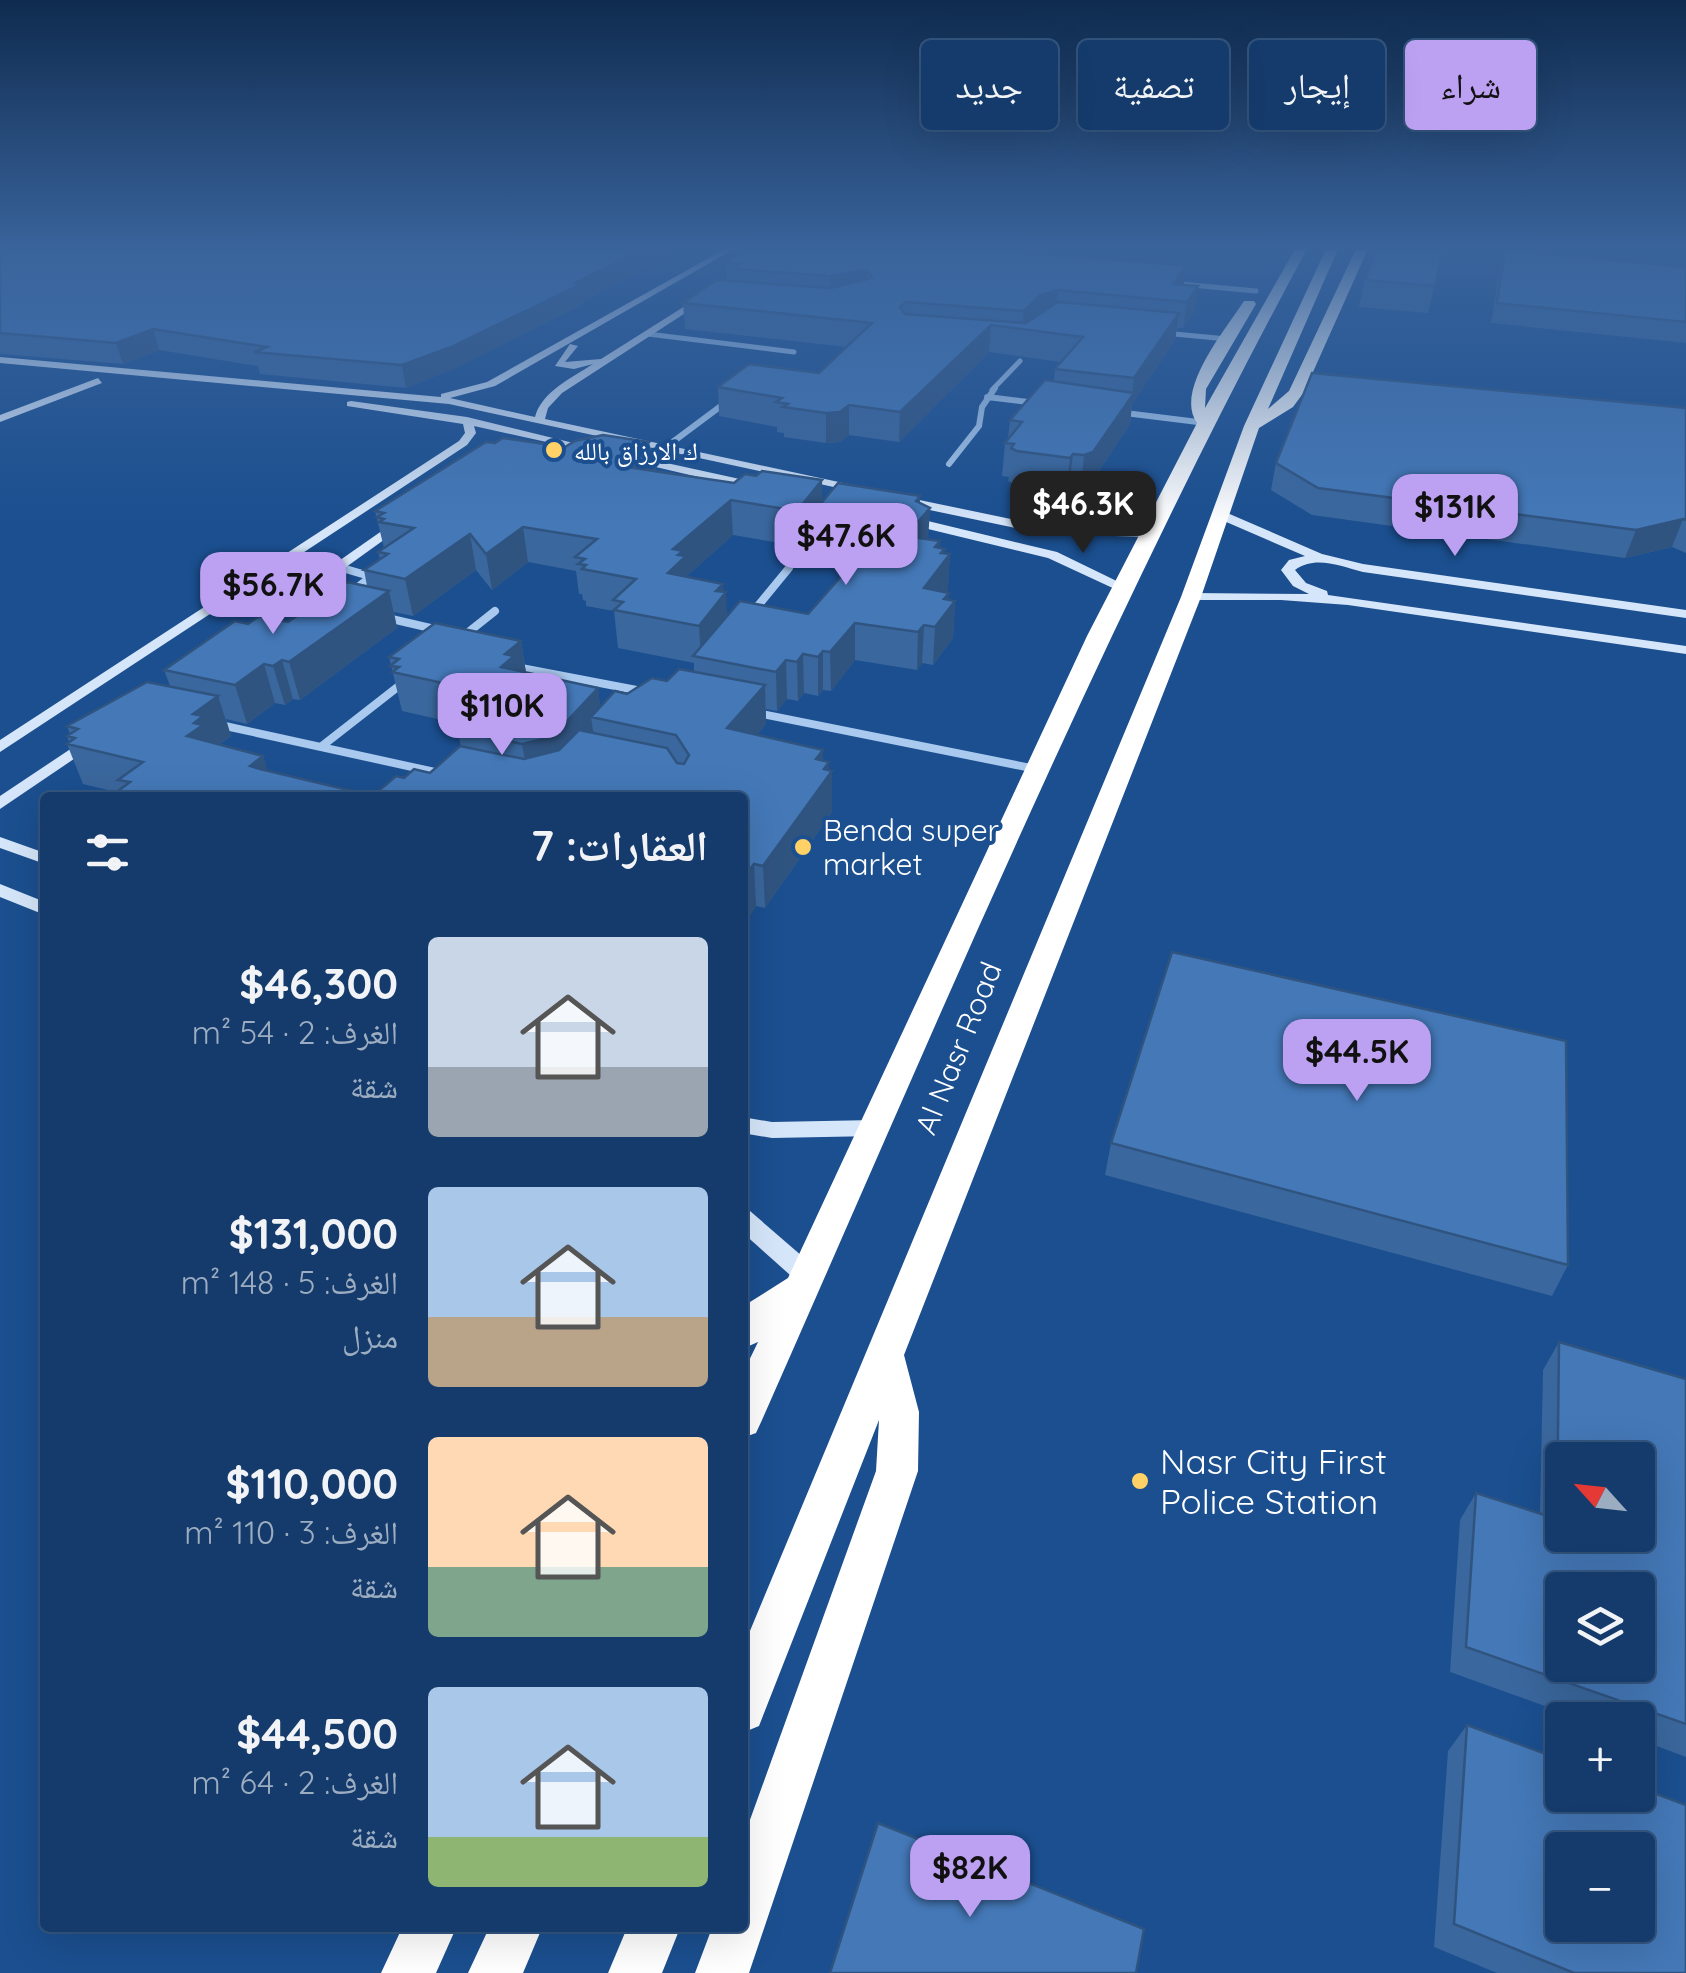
<!DOCTYPE html>
<html lang="ar">
<head>
<meta charset="utf-8">
<style>
  body { margin:0; font-family:Quicksand,"Noto Naskh Arabic",sans-serif; background:#1d4271; color:#f1f3f6; direction:rtl; height:100vh; display:flex; flex-direction:column; font-size:38px; white-space:nowrap }
  * { box-sizing:border-box; margin:0 }
  p { font-size:32px; color:#9dadc1 }
  .icon { flex:none; width:55px; height:55px; fill:none; stroke:currentColor; stroke-width:2; stroke-linecap:round; stroke-linejoin:round }
  .map { position:relative; flex:1; overflow:hidden; direction:ltr }
  .drawer { position:absolute; left:40px; top:792px; width:708px; height:1140px; display:flex; flex-direction:column; background:#143b6b; border-radius:10px; box-shadow:0 10px 40px #0002,0 0 0 2px #33557e; direction:rtl }
  .drawer>* { flex:none }
  .banner { position:absolute; left:778px; top:40px; width:758px; height:90px; direction:rtl; display:flex; gap:20px }
  .needle { width:65px; rotate:297deg }
  .fabs { position:absolute; left:1545px; top:1442px; display:grid; gap:20px }
  .fabs a { display:grid; place-items:center; width:110px; height:110px; border-radius:10px; background:#143b6b; box-shadow:0 10px 40px #0002,0 0 0 2px #33557e; font-size:50px }
  .price { position:absolute; translate:-50% -85px; padding:0 22px; border-radius:20px; background:#bca0f2; color:#111; font-size:32px; line-height:65px; filter:drop-shadow(0 2px 5px #0008) }
  .price::after { content:''; position:absolute; left:50%; top:60px; width:30px; height:22px; margin-left:-15px; background:inherit; clip-path:polygon(0 0,100% 0,50% 100%) }
  .price.on { background:#222; color:#fff }
  ul { padding:0; list-style:none }
  li { display:flex; align-items:center; gap:30px; height:250px; padding:0 40px }
  li span { display:grid; place-items:center; flex:none; width:280px; height:200px; border-radius:10px; color:#555 }
  li>.icon { margin-inline-start:auto }
  span .icon { width:120px; height:120px; fill:#fffc; stroke-width:1 }
  li b { font-size:42px }
  h2 { display:flex; justify-content:space-between; align-items:center; height:120px; padding:0 40px; font-size:42px }
  .tag { padding:0 35px; border-radius:10px; background:#143b6b; box-shadow:0 10px 40px #0002,0 0 0 2px #33557e; font-size:35px; line-height:90px }
  .tag.on { background:#bca0f2; color:#111 }
  .map>svg:first-child { display:block }
  .lines { fill:none; stroke-linecap:round; stroke-linejoin:round }
  .street-far2 { stroke:#a9c9ee; stroke-width:5 }
  .street-far1 { stroke:#a9c9ee; stroke-width:6 }
  .street { stroke:#a9c9ee; stroke-width:8 }
  .secondary { fill:#d6e6fa; fill-rule:evenodd }
  .highway { fill:#fff; fill-rule:evenodd }
  .wall { fill:#3a679d; fill-rule:evenodd }
  .shaded-wall { fill:#305480 }
  .building { fill:#4478b7; stroke:#305480; stroke-width:2.5; fill-rule:evenodd }
  .poi-dot { fill:#ffd166; stroke:#1b4f8f; stroke-width:4 }
  .labels { text-anchor:middle; dominant-baseline:central; stroke-width:8; stroke-linejoin:round; paint-order:stroke }
  .far-poi-label { font-size:25px; fill:#fff; stroke:#1b4f8f; text-anchor:start }
  .poi-label { font-size:30px; fill:#fff; stroke:#1b4f8f; text-anchor:start }
  .street-label { font-size:30px; fill:#fff; stroke:#1b4f8f }
  .near-poi-label { font-size:35px; fill:#fff; stroke:#1b4f8f; text-anchor:start }
</style>
</head>
<body>
<div class="map">
<svg width="1686" height="1973" viewBox="0 0 1686 1973">
  <rect width="100%" height="100%" fill="#1b4f8f"/>
  <g class="lines">
    <g class="street-far2">
      <polyline points="1170,283 1256,291"/>
      <polyline points="1164,333 1227,339"/>
      <polyline points="648,334 794,352"/>
      <polyline points="992,390 1020,361"/>
    </g>
    <g class="street-far1">
      <polyline points="987,397 1036,403"/>
      <polyline points="1117,412 1206,423"/>
      <polyline points="666,447 729,400"/>
      <polyline points="949,464 979,426 982,407 995,388"/>
      <polyline points="339,567 350,570"/>
      <polyline points="787,570 820,529"/>
    </g>
    <g class="street">
      <polyline points="342,568 366,575 367,580 353,591"/>
      <polyline points="752,613 789,568"/>
      <polyline points="383,617 439,630"/>
      <polyline points="461,638 495,611"/>
      <polyline points="516,667 647,692"/>
      <polyline points="757,713 1036,769"/>
      <polyline points="216,724 444,774"/>
      <polyline points="322,746 404,682"/>
    </g>
    <g class="secondary">
      <path d="M725,249H734L495,386L450,398L535,417C542,391 572,378 593,364L574,369L555,366L570,344L578,346L565,362L601,359L704,294L707,299L562,393L548,408L545,419L862,487L868,491L866,494L449,404L0,363V357L441,397V394L487,382Z"/>
      <polygon points="98,378 102,383 0,422 0,415"/>
      <polygon points="351,401 467,417 598,449 592,452 474,426 476,433 467,445 0,752 0,740 459,441 465,433 463,424 347,406 347,402"/>
      <polygon points="630,455 758,483 764,487 758,491 626,460 626,456"/>
      <polygon points="900,496 1045,526 1150,529 1156,533 1150,537 1045,534 896,503 896,497"/>
      <path d="M1217,512H1225L1322,554L1363,564L1686,610V618L1363,572C1340,566 1315,555 1295,570L1306,583L1327,591L1328,595L1686,646V654L1348,605L1281,600H1186V594L1191,593L1309,594L1293,586L1281,570L1289,560L1305,556L1217,518Z"/>
      <polygon points="903,515 1057,552 1129,587 1117,590 1048,558 899,522 899,516"/>
      <polygon points="396,521 406,524 253,634 243,634 243,628"/>
      <polygon points="93,734 99,736 99,742 0,809 0,796"/>
      <polygon points="0,837 45,853 45,864 0,848"/>
      <polygon points="0,884 45,902 45,915 0,897"/>
      <polygon points="742,1117 772,1122 875,1120 883,1122 886,1128 883,1134 875,1136 772,1138 742,1133"/>
      <polygon points="742,1209 750,1211 817,1269 820,1276 817,1283 808,1286 799,1283 742,1232"/>
    </g>
    <g class="highway">
      <path d="M1295,249H1307C1102,628 936,1026 762,1420L756,1433L742,1438V1375L758,1342L742,1349V1307L788,1278L1087,636L1197,423C1174,391 1225,330 1244,301H1254L1256,304L1206,389L1205,408Z"/>
      <polygon points="1326,249 1338,249 1268,409 1289,391 1356,249 1368,249 1304,392 1293,407 1259,428 1201,597 904,1355 919,1412 918,1471 749,1973 695,1973 712,1928 742,1928 742,1842 876,1471 879,1420 759,1726 742,1733 742,1650 1181,597 1244,426"/>
      <polygon points="402,1928 456,1928 436,1973 381,1973"/>
      <polygon points="489,1928 542,1928 523,1973 468,1973"/>
      <polygon points="627,1928 680,1928 662,1973 608,1973"/>
    </g>
  </g>
  <g class="wall">
    <polygon points="0,249 681,249 583,301 583,304 455,368 406,388 260,374 258,366 159,350 123,364 0,354"/>
    <polygon points="1443,249 1428,313 1359,307 1365,280"/>
    <polygon points="1505,250 1686,267 1686,343 1491,323 1500,268"/>
    <polygon points="726,262 1184,285 1194,312 1183,328 1177,328 1175,340 1132,404 1130,424 1089,486 1081,488 1069,487 1066,492 1014,484 1008,481 1009,477 1002,476 1005,443 1008,439 1010,420 1054,381 1055,369 1061,362 989,352 899,442 849,435 840,442 826,443 784,437 784,433 777,432 777,427 719,416 718,387 819,373 846,347 685,329 683,303 727,281"/>
    <polygon points="1686,408 1686,553 1672,547 1625,558 1312,515 1271,490 1276,463"/>
    <path d="M649,442L656,471L823,501L920,496V503L928,539L940,541L939,548L945,554H950L947,592L949,600L955,601L953,638L933,665L922,663L917,670L855,660L831,691L823,690L818,696L804,693L798,701L787,699L777,711L766,709V724L757,735L824,761L829,770L832,812L765,908L756,906L750,915L742,914V798H121L120,793L83,784L67,744L69,742L67,736L70,734L67,726L170,686L164,670L248,624L288,622L367,586L364,570L380,559L378,552L384,548L375,511L565,447ZM813,527V548L840,554L839,555V579L808,614L728,615L688,577V575L733,535L798,546ZM528,562L576,571L579,594H582L583,600L586,601V606L614,611L618,648L694,663V672L627,694L600,707L598,688L526,672L521,641L389,657L402,711L455,723L461,746L430,773L404,778L373,796L267,771L263,756L219,745L231,736L226,719L247,724L275,703L285,705L293,699L300,700L397,628L394,612L413,616L476,570L492,590Z"/>
    <polygon points="1111,1143 1568,1265 1552,1296 1105,1175"/>
    <polygon points="1559,1342 1686,1379 1686,1757 1638,1739 1638,1720 1584,1720 1450,1672 1460,1520 1476,1493 1540,1514 1543,1370"/>
    <polygon points="1467,1725 1686,1973 1497,1973 1434,1947 1448,1751"/>
  </g>
  <g class="shaded-wall">
    <polygon points="643,249 681,249 583,301 583,304 455,368 406,388 402,365 575,283"/>
    <polygon points="1186,266 1183,291 1173,284"/>
    <polygon points="867,270 867,295 831,302 830,276"/>
    <polygon points="1198,286 1194,312 1183,328 1187,302"/>
    <polygon points="1058,290 1056,316 1022,329 1024,311 1040,295"/>
    <polygon points="1179,313 1175,340 1132,404 1130,424 1089,486 1081,488 1084,455 1132,396 1134,378"/>
    <polygon points="991,325 989,352 899,442 900,412"/>
    <polygon points="153,329 159,350 123,364 116,343"/>
    <polygon points="849,405 849,435 840,442 826,443 826,413"/>
    <polygon points="649,442 650,455 654,452 657,485 633,468 643,446"/>
    <polygon points="1073,454 1069,487 1066,492 1070,458"/>
    <polygon points="822,480 823,514 813,513 813,527 798,546 797,511"/>
    <polygon points="920,496 919,520 930,508 928,542 906,536 916,501"/>
    <polygon points="731,500 733,535 688,575 689,592 668,573 673,549"/>
    <polygon points="1683,519 1672,547 1625,558 1636,530"/>
    <polygon points="523,527 528,562 492,590 486,554"/>
    <polygon points="470,534 476,570 413,616 405,579"/>
    <polygon points="940,541 938,569 941,553 945,549 944,562 950,554 948,591 922,625 924,588 935,547"/>
    <polygon points="723,584 724,596 726,592 728,630 701,658 699,626 716,591"/>
    <polygon points="389,591 397,628 300,700 289,662"/>
    <polygon points="949,593 948,610 955,601 953,638 933,665 935,627 944,599"/>
    <polygon points="855,623 855,660 831,691 830,652"/>
    <polygon points="924,625 922,663 917,670 918,632"/>
    <polygon points="521,641 527,680 501,667 505,654"/>
    <polygon points="823,651 823,690 818,696 818,657"/>
    <polygon points="803,654 804,693 798,701 797,662"/>
    <polygon points="282,660 293,699 285,705 273,666"/>
    <polygon points="786,660 787,699 777,711 776,672"/>
    <polygon points="264,664 275,703 247,724 235,685"/>
    <polygon points="765,685 766,724 729,768 727,728"/>
    <polygon points="598,688 602,719 591,717 594,737 529,784 522,744"/>
    <polygon points="218,696 231,736 214,748 187,736 193,714"/>
    <polygon points="823,750 824,782 824,769 829,762 829,775 832,771 832,812 765,908 763,866 816,759"/>
    <polygon points="263,756 276,797 250,766"/>
    <polygon points="754,864 756,906 750,915 747,873"/>
  </g>
  <g class="building">
    <polygon points="0,249 643,249 575,283 581,284 451,347 402,365 254,352 267,347 153,329 116,343 0,333"/>
    <polygon points="745,249 974,249 1181,265 1186,266 1173,284 1198,286 1187,302 1058,290 1040,295 1024,311 906,302 900,307 905,314 1026,323 1058,302 1179,313 1134,378 1055,369 1083,337 991,325 900,412 849,405 840,412 826,413 783,407 788,404 776,402 782,398 718,387 749,364 819,373 872,323 683,303 717,280 831,288 872,278 867,270 830,276 734,269 742,263 726,262"/>
    <polygon points="1376,249 1443,249 1435,286 1365,280"/>
    <polygon points="1505,250 1686,267 1686,322 1497,303"/>
    <polygon points="1312,373 1686,408 1686,520 1683,519 1636,530 1318,488 1276,463"/>
    <polygon points="1045,380 1134,393 1093,452 1084,455 1073,454 1070,458 1017,451 1011,448 1014,444 1005,443 1022,422 1010,420"/>
    <polygon points="603,435 649,442 643,446 654,452 633,468 734,483 745,474 756,476 762,471 822,480 797,511 731,500 673,549 683,551 678,555 686,556 668,573 723,584 716,591 726,592 699,626 614,610 623,602 613,600 636,579 582,569 586,565 578,564 585,559 575,557 597,539 523,527 486,554 470,534 405,579 364,570 388,554 378,552 414,528 379,522 384,519 377,517 384,513 375,511 486,442 495,443 503,438 565,447 575,441"/>
    <polygon points="838,483 920,496 916,501 930,508 906,536 940,541 935,547 945,549 941,553 950,554 924,588 949,593 944,599 955,601 935,627 924,625 918,632 855,623 830,652 823,651 818,657 803,654 797,662 786,660 776,672 693,656 740,601 808,614 853,563 845,562 850,557 839,555 868,524 813,513"/>
    <polygon points="347,582 389,591 289,662 282,660 273,666 264,664 235,685 164,670 235,621 248,624 259,616 288,622"/>
    <polygon points="435,623 521,641 505,654 514,656 501,667 598,688 552,737 522,744 474,734 482,726 458,721 464,716 455,714 463,707 451,704 470,689 392,672 399,667 390,666 399,659 389,657"/>
    <polygon points="679,669 765,685 727,728 823,750 816,759 829,762 824,769 832,771 763,866 754,864 747,873 742,872 742,798 121,798 128,793 118,791 130,782 118,780 143,762 67,744 75,738 67,736 78,729 67,726 147,682 218,696 193,714 203,716 194,723 203,725 187,736 263,756 250,766 260,769 373,796 396,776 404,778 414,769 430,773 460,746 524,759 559,750 579,730 667,748 677,763 684,764 689,755 676,735 591,717 615,691 627,694 652,678 667,681"/>
    <polygon points="1172,952 1566,1041 1568,1265 1111,1143"/>
    <path d="M1559,1342L1686,1379V1724L1466,1647L1476,1493L1557,1519ZM1562,1460H1638V1535H1562ZM1562,1590H1638V1665H1562Z"/>
    <path d="M1467,1725L1562,1760V1795H1638V1787L1686,1805V1973H1574L1454,1924ZM1562,1850H1638V1925H1562Z"/>
    <polygon points="878,1823 1144,1929 1136,1973 830,1973"/>
  </g>
  <linearGradient id="sky" x2="0" y2="1"><stop stop-color="#0f2b4f"/><stop offset="0.47" stop-color="#39639b"/><stop offset="1" stop-color="#39639b" stop-opacity="0"/></linearGradient>
  <rect width="1686" height="525" fill="url(#sky)"/>
  <g class="poi-dot">
    <circle cx="554" cy="450" r="10"/>
    <circle cx="803" cy="847" r="10"/>
    <circle cx="1140" cy="1481" r="10"/>
  </g>
  <g class="labels">
    <g class="far-poi-label">
      <text x="574" y="450">ك الارزاق بالله</text>
    </g>
    <g class="poi-label">
      <text x="823" y="830">Benda super<tspan x="823" dy="34">market</tspan></text>
    </g>
    <g class="street-label">
      <text transform="translate(958 1048) rotate(-68)">Al Nasr Road</text>
    </g>
    <g class="near-poi-label">
      <text x="1160" y="1461">Nasr City First<tspan x="1160" dy="40">Police Station</tspan></text>
    </g>
  </g>
</svg>
<div class="fabs">
<a><svg class="needle" viewBox="-14 -14 28 28"><path d="M0-13l5 13h-10z" fill="#e53935"/><path d="M0 13l5-13h-10z" fill="#9dadc1"/></svg></a>
<a><svg class="icon" aria-label="layers" viewBox="0 0 24 24"><path d="M12 4l9 5-9 5-9-5zM3 14l9 5 9-5"/></svg></a>
<a>+</a>
<a>−</a>
</div>
<b class="price on" style="left:1083px;top:556px">$46.3K</b>
<b class="price" style="left:1455px;top:559px">$131K</b>
<b class="price" style="left:846px;top:588px">$47.6K</b>
<b class="price" style="left:273px;top:637px">$56.7K</b>
<b class="price" style="left:502px;top:758px">$110K</b>
<b class="price" style="left:1357px;top:1104px">$44.5K</b>
<b class="price" style="left:970px;top:1920px">$82K</b>
<div class="banner">
<a class="tag on">شراء</a>
<a class="tag">إيجار</a>
<a class="tag">تصفية</a>
<a class="tag">جديد</a>
</div>
<section class="drawer">
<h2>العقارات: 7<svg class="icon" aria-label="filters" viewBox="0 0 24 24"><path d="M4 7h16M4 17h16"/><circle cx="9" cy="7" r="2"/><circle cx="15" cy="17" r="2"/></svg></h2>
<ul>
<li><span style="background:linear-gradient(#c9d6e8 65%,#9aa5b1 0)"><svg class="icon" aria-label="home" viewBox="0 0 24 24"><path d="M3 11l9-7 9 7M6 9v11h12V9"/></svg></span><div><b>$46,300</b><p>الغرف: 2 · 54 m²</p><p>شقة</p></div></li>
<li><span style="background:linear-gradient(#a9c7e8 65%,#b9a48a 0)"><svg class="icon" aria-label="home" viewBox="0 0 24 24"><path d="M3 11l9-7 9 7M6 9v11h12V9"/></svg></span><div><b>$131,000</b><p>الغرف: 5 · 148 m²</p><p>منزل</p></div></li>
<li><span style="background:linear-gradient(#ffd9b3 65%,#7fa58c 0)"><svg class="icon" aria-label="home" viewBox="0 0 24 24"><path d="M3 11l9-7 9 7M6 9v11h12V9"/></svg></span><div><b>$110,000</b><p>الغرف: 3 · 110 m²</p><p>شقة</p></div></li>
<li><span style="background:linear-gradient(#a9c7e8 75%,#8fb573 0)"><svg class="icon" aria-label="home" viewBox="0 0 24 24"><path d="M3 11l9-7 9 7M6 9v11h12V9"/></svg></span><div><b>$44,500</b><p>الغرف: 2 · 64 m²</p><p>شقة</p></div></li>
</ul>
</section>
</div>
</body>
</html>
